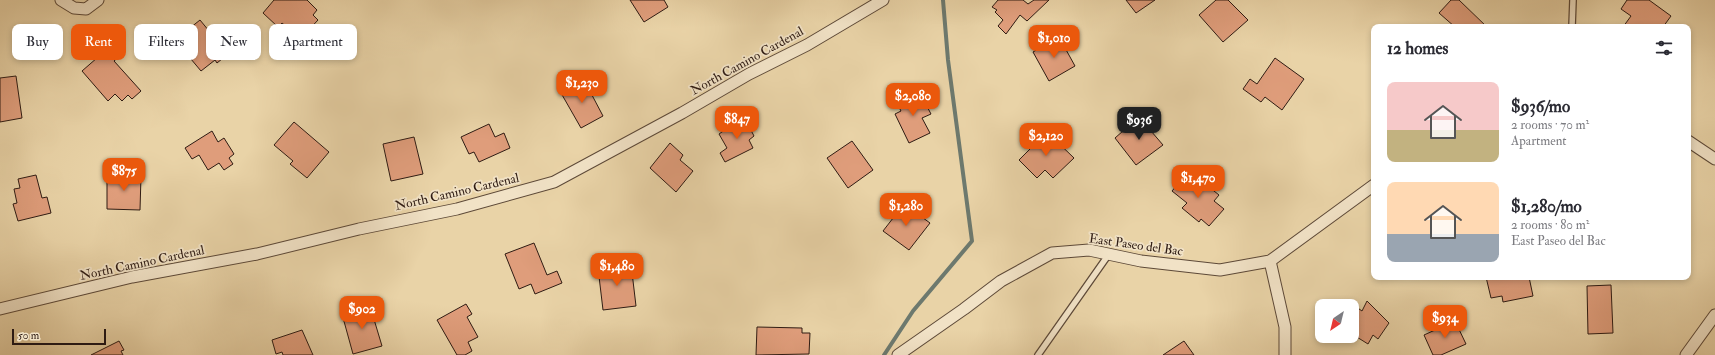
<!DOCTYPE html>
<html lang="en">
<head>
<meta charset="utf-8">
<style>
  body { margin:0; font-family:"IM FELL Double Pica",serif; background:#f7f7f7; color:#2b2b33; height:100vh; display:flex; flex-direction:column; font-size:15px; white-space:nowrap }
  * { box-sizing:border-box; margin:0 }
  p { font-size:13px; color:#7c7c81 }
  .icon { flex:none; width:22px; height:22px; fill:none; stroke:currentColor; stroke-width:2; stroke-linecap:round; stroke-linejoin:round }
  .map { position:relative; flex:1; overflow:hidden }
  .panel { position:absolute; left:1371px; top:24px; width:320px; height:256px; display:flex; flex-direction:column; background:#fff; border-radius:8px; box-shadow:0 2px 6px #0003 }
  .panel>* { flex:none }
  .hud { position:absolute; left:12px; top:24px; width:380px; height:36px; display:flex; gap:8px }
  .needle { width:26px; rotate:215deg }
  .buttons { position:absolute; left:1315px; top:299px; display:grid; gap:8px }
  .buttons a { display:grid; place-items:center; width:44px; height:44px; border-radius:8px; background:#fff; box-shadow:0 2px 6px #0003; font-size:20px }
  .scale { position:absolute; left:12px; bottom:10px; width:94px; box-sizing:border-box; padding-left:4px; border:2px solid #2e1b13; border-top:0; font-size:11px; line-height:14px; white-space:nowrap; color:#2e1b13; -webkit-text-stroke:3px #f1e2c6; paint-order:stroke }
  .price { position:absolute; translate:-50% -34px; padding:0 9px; border-radius:8px; background:#ea580c; color:#fff; font-size:13px; line-height:26px; filter:drop-shadow(0 1px 2px #0008) }
  .price::after { content:''; position:absolute; left:50%; top:24px; width:12px; height:9px; margin-left:-6px; background:inherit; clip-path:polygon(0 0,100% 0,50% 100%) }
  .price.selected { background:#222; color:#fff }
  ul { padding:0; list-style:none }
  li { display:flex; align-items:center; gap:12px; height:100px; padding:0 16px }
  li span { display:grid; place-items:center; flex:none; width:112px; height:80px; border-radius:8px; color:#555 }
  li>.icon { margin-inline-start:auto }
  span .icon { width:48px; height:48px; fill:#fffc; stroke-width:1 }
  li b { font-size:17px }
  h2 { display:flex; justify-content:space-between; align-items:center; height:48px; padding:0 16px; font-size:17px }
  .pill { padding:0 14px; border-radius:8px; background:#fff; box-shadow:0 2px 6px #0003; font-size:14px; line-height:36px }
  .pill.selected { background:#ea580c; color:#fff }
  .map>svg:first-child { display:block }
  .lines { fill:none; stroke-linecap:round; stroke-linejoin:round }
  .stream { stroke:#6d796e; stroke-width:4 }
  .building { fill:#df9d7b; stroke:#2e1b13 }
  .service-casing { stroke:#5d4938; stroke-width:8 }
  .minor-casing { stroke:#5d4938; stroke-width:13 }
  .service { stroke:#f1e2c6; stroke-width:5.5 }
  .minor { stroke:#f1e2c6; stroke-width:11 }
  .labels { text-anchor:middle; dominant-baseline:central; stroke-width:3.5; stroke-linejoin:round; paint-order:stroke }
  .street-label { font-size:13px; fill:#2e1b13; stroke:#f1e2c6 }
</style>
</head>
<body>
<div class="map">
<svg width="1715" height="355" viewBox="0 0 1715 355">
  <rect width="100%" height="100%" fill="#e9d3a7"/>
  <filter id="stains"><feTurbulence type="fractalNoise" baseFrequency=".005" numOctaves="4"/><feColorMatrix values="0 0 0 0 .2 0 0 0 0 .09 0 0 0 0 .02 0 0 0 .5 -.17"/></filter>
  <radialGradient id="worn" r=".72"><stop offset=".6" stop-color="#630" stop-opacity="0"/><stop offset="1" stop-color="#630" stop-opacity=".3"/></radialGradient>
  <g class="lines">
    <polyline class="stream" points="884,355 913,311 972,241 948,60 943,0"/>
  </g>
  <g class="building">
    <polygon points="274,0 307,0 317,10 313,15 318,20 303,36 291,25 288,28 282,23 278,27 263,13"/>
    <polygon points="630,0 664,0 668,7 644,22"/>
    <polygon points="998,0 1023,0 1028,4 1034,0 1049,0 1027,21 1020,15 1006,34 998,26 1003,20 995,12 997,10 992,7"/>
    <polygon points="1126,0 1155,0 1136,13"/>
    <polygon points="1216,0 1228,0 1248,20 1223,42 1199,15"/>
    <polygon points="1451,0 1459,0 1487,27 1455,27 1439,13"/>
    <polygon points="1627,0 1649,0 1671,16 1663,27 1623,27 1631,16 1621,9"/>
    <polygon points="200,20 228,54 217,63 215,60 201,71 175,40"/>
    <polygon points="1059,37 1075,66 1049,81 1033,52"/>
    <polygon points="113,44 122,54 114,61 141,91 132,99 128,95 122,101 115,94 108,101 82,71"/>
    <polygon points="1275,58 1304,79 1282,110 1265,97 1261,102 1243,89 1250,79 1257,84"/>
    <polygon points="16,76 22,118 0,122 0,78"/>
    <polygon points="583,78 603,116 581,128 561,93"/>
    <polygon points="905,93 909,101 921,95 931,114 922,118 930,133 909,143 895,114 901,111 894,98"/>
    <polygon points="744,117 754,136 749,140 753,148 725,162 720,153 727,148 719,134"/>
    <polygon points="1139,117 1163,145 1136,165 1115,138"/>
    <polygon points="294,122 329,152 307,178 290,164 293,161 274,145"/>
    <polygon points="489,124 495,137 504,133 510,148 479,162 474,152 469,154 461,137"/>
    <polygon points="212,131 218,142 224,138 234,154 229,158 233,164 224,170 219,163 208,170 199,155 192,159 185,148"/>
    <polygon points="1047,132 1074,158 1053,178 1045,170 1037,178 1019,160"/>
    <polygon points="414,137 423,174 391,181 383,144"/>
    <polygon points="852,141 873,170 848,188 827,158"/>
    <polygon points="670,143 683,155 680,160 693,171 676,192 650,168"/>
    <polygon points="1189,171 1219,195 1214,201 1224,209 1209,226 1201,219 1199,222 1182,208 1187,203 1172,191"/>
    <polygon points="36,175 42,198 47,197 51,213 18,221 13,204 17,203 14,189 20,188 18,179"/>
    <polygon points="107,175 141,176 140,210 107,209"/>
    <polygon points="904,204 930,223 909,250 883,231"/>
    <polygon points="534,243 547,275 557,271 562,283 535,294 531,284 519,289 505,254"/>
    <polygon points="631,264 636,306 603,310 598,268"/>
    <polygon points="1486,277 1529,277 1533,296 1503,302 1502,296 1491,298"/>
    <polygon points="1611,285 1613,333 1588,334 1587,286"/>
    <polygon points="1367,301 1389,323 1378,339 1373,335 1368,344 1352,334 1352,304 1362,311"/>
    <polygon points="466,304 472,314 467,317 478,337 468,342 472,351 465,355 457,355 437,320"/>
    <polygon points="370,306 382,346 353,354 342,314"/>
    <polygon points="1455,321 1466,344 1441,355 1433,355 1424,335"/>
    <polygon points="757,327 802,328 802,333 810,333 809,354 756,355"/>
    <polygon points="302,330 313,355 283,355 282,352 276,354 272,340"/>
    <polygon points="119,341 124,350 121,351 123,355 91,355"/>
    <polygon points="1184,341 1194,355 1163,355"/>
  </g>
  <g class="lines">
    <g class="service-casing">
      <g id="service">
        <polyline points="1572,27 1573,0"/>
        <polyline points="1038,355 1109,254"/>
      </g>
    </g>
    <g class="minor-casing">
      <g id="minor">
        <polyline points="61,0 74,8 86,9 98,0"/>
        <polyline points="1688,141 1715,159"/>
        <polyline points="1270,261 1285,327 1285,355"/>
        <polyline points="0,309 132,277 257,254 359,229 457,209 554,182 682,113 749,74 807,45 883,0"/>
        <polyline points="898,355 964,309 1001,281 1052,253 1089,250 1141,261 1220,270 1270,261 1374,185"/>
        <polyline points="1686,355 1715,315"/>
      </g>
    </g>
    <use href="#service" class="service"/>
    <use href="#minor" class="minor"/>
  </g>
  <g class="labels">
    <g class="street-label">
      <text transform="translate(747 61) rotate(-29)">North Camino Cardenal</text>
      <text transform="translate(457 192) rotate(-13)">North Camino Cardenal</text>
      <text transform="translate(1136 245) rotate(8)">East Paseo del Bac</text>
      <text transform="translate(142 263) rotate(-12)">North Camino Cardenal</text>
    </g>
  </g>
  <rect width="100%" height="100%" filter="url(#stains)"/>
  <rect width="100%" height="100%" fill="url(#worn)"/>
</svg>
<div class="buttons">
<a><svg class="needle" viewBox="-14 -14 28 28"><path d="M0-13l5 13h-10z" fill="#e53935"/><path d="M0 13l5-13h-10z" fill="#7c7c81"/></svg></a>
</div>
<div class="scale">50 m</div>
<b class="price" style="left:1054px;top:59px">$1,010</b>
<b class="price" style="left:582px;top:104px">$1,230</b>
<b class="price" style="left:913px;top:117px">$2,080</b>
<b class="price" style="left:737px;top:140px">$847</b>
<b class="price selected" style="left:1139px;top:141px">$936</b>
<b class="price" style="left:1046px;top:157px">$2,120</b>
<b class="price" style="left:124px;top:192px">$875</b>
<b class="price" style="left:1198px;top:199px">$1,470</b>
<b class="price" style="left:906px;top:227px">$1,280</b>
<b class="price" style="left:617px;top:287px">$1,480</b>
<b class="price" style="left:362px;top:330px">$902</b>
<b class="price" style="left:1445px;top:339px">$934</b>
<div class="hud">
<a class="pill">Buy</a>
<a class="pill selected">Rent</a>
<a class="pill">Filters</a>
<a class="pill">New</a>
<a class="pill">Apartment</a>
</div>
<section class="panel">
<h2>12 homes<svg class="icon" aria-label="filters" viewBox="0 0 24 24"><path d="M4 7h16M4 17h16"/><circle cx="9" cy="7" r="2"/><circle cx="15" cy="17" r="2"/></svg></h2>
<ul>
<li><span style="background:linear-gradient(#f6c9c9 60%,#c2b280 0)"><svg class="icon" aria-label="home" viewBox="0 0 24 24"><path d="M3 11l9-7 9 7M6 9v11h12V9"/></svg></span><div><b>$936/mo</b><p>2 rooms · 70 m²</p><p>Apartment</p></div></li>
<li><span style="background:linear-gradient(#ffd9b3 65%,#9aa5b1 0)"><svg class="icon" aria-label="home" viewBox="0 0 24 24"><path d="M3 11l9-7 9 7M6 9v11h12V9"/></svg></span><div><b>$1,280/mo</b><p>2 rooms · 80 m²</p><p>East Paseo del Bac</p></div></li>
</ul>
</section>
</div>
</body>
</html>
